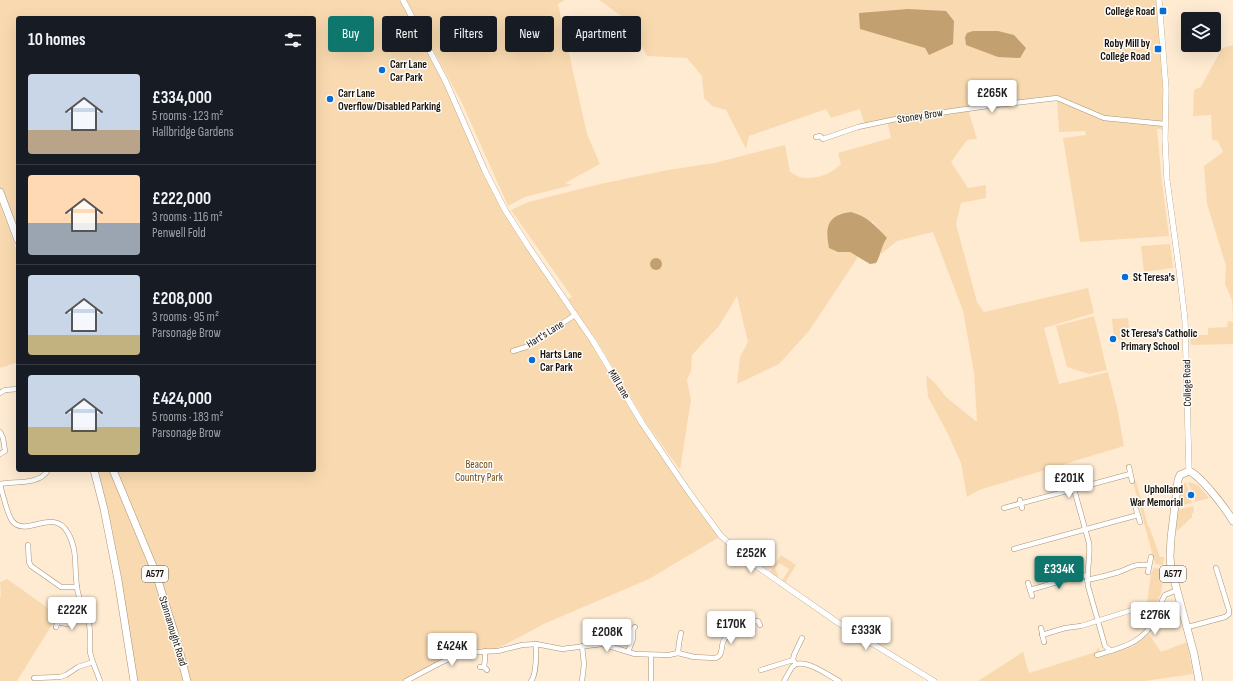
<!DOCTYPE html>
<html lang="en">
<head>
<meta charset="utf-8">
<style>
  body { margin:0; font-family:"Sofia Sans Condensed",sans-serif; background:#20242c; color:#f1f3f6; height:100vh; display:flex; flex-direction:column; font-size:15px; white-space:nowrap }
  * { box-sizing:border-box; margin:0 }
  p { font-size:13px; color:#9ea1a6 }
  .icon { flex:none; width:22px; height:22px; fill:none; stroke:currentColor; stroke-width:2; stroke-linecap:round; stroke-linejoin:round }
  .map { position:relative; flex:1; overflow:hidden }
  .panel { position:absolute; left:16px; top:16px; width:300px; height:456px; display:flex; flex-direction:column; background:#171b24; border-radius:4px; box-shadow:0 4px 16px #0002 }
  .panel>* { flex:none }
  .banner { position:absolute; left:328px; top:16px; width:380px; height:36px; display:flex; gap:8px }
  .controls { position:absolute; left:1181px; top:12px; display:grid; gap:8px }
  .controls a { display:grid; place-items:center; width:40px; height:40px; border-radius:4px; background:#171b24; box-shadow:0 4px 16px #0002; font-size:20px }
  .price { position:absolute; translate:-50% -34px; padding:0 9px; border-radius:4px; background:#fff; color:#222; font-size:13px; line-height:26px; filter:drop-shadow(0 1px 2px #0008) }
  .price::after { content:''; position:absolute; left:50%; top:24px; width:12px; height:9px; margin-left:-6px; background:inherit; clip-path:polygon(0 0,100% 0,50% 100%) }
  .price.current { background:#0f766e; color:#fff }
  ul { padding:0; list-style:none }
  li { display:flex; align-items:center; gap:12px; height:100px; padding:0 12px }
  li+li { border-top:1px solid #363941 }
  li span { display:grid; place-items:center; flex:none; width:112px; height:80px; border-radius:4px; color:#555 }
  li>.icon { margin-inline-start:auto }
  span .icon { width:48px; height:48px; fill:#fffc; stroke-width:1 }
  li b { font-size:17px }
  h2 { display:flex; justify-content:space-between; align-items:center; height:48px; padding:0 12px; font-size:17px }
  .chip { padding:0 14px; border-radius:4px; background:#171b24; box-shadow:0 4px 16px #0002; font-size:14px; line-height:36px }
  .chip.current { background:#0f766e; color:#fff }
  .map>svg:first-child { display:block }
  .green { fill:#f9dab0 }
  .water { fill:#c2a070 }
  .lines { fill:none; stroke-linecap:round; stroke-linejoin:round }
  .minor-casing { stroke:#a99375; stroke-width:5.5 }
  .tertiary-casing { stroke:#a99375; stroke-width:6 }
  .primary-casing { stroke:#a99375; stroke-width:8 }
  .minor { stroke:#fff; stroke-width:4.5 }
  .tertiary { stroke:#fff; stroke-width:5.5 }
  .primary { stroke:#fff; stroke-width:7 }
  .poi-dot { fill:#066dd5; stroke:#fcfcfc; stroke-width:1.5 }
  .labels { text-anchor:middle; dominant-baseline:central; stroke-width:3; stroke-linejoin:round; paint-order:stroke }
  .shield { fill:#fcfcfc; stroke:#5e5850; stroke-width:1 }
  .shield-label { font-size:10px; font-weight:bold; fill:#1a1207 }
  .poi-label { font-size:11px; font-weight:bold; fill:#1a1207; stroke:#fcfcfc; text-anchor:start }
  .street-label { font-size:11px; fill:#1a1207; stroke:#fcfcfc }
  .park-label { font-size:11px; fill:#6e4c12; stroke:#fcfcfc }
</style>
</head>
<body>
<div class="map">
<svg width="1233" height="681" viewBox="0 0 1233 681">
  <rect width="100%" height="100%" fill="#feebd2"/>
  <g class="green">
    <polygon points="0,0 403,0 446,82 505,210 593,341 642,423 721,536 649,579 546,623 504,645 489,651 459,655 406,681 187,681 155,571 113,470 314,470 314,18 18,18 18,240 0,192"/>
    <polygon points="406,0 565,0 558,4 587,134 600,164 565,183 572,185 525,197 508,206 463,105"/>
    <path d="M599,0H1159L1165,129H1157L1162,182L1169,236L1080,242L1063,138L1086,135L1085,131L1059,132L1057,98L968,109L977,139L967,140L951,162L968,188L986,185V198L961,203L956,224L977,302L984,312L1088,288L1094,313L1044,328L1059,384L1108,372L1117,407L1124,446L979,490L967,497L961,463L947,432L928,397L926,375L935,383L946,397L977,422L974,373L963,311L933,232L897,241L881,254V249L887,238L872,221L838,252H850L858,257L809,331L779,364L737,384L740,357L748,342L737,296L719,326L692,355L691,371L687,380L691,400L680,470L645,421L596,339L568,299L572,297L511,210L528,202L600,184L668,170L714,163L785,145L790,172C794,174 800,178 805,178C819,179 832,173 841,164L838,153L891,138L887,121L865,126L860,109L831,118L826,109L749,136L746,149L726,110L712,106L704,98L702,76L687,58L647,56L637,38L620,15Z"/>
    <polygon points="1233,45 1233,320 1232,300 1225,284 1226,266 1207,204 1204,166 1223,152 1218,141 1212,140 1211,115 1193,116 1194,90 1201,87 1222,48"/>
    <polygon points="0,204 18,254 18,362 0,368"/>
    <polygon points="1170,244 1173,268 1144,272 1141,246"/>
    <polygon points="1094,316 1107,370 1089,374 1067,367 1056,326"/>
    <polygon points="1128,318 1130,339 1114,340 1112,319"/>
    <polygon points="1228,321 1233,322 1233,344 1191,345 1190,335 1208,335 1208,328 1227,327"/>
    <polygon points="97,470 110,470 154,577 173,634 185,681 137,681 112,528"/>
    <polygon points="1136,481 1148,526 1149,526 1160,557 1164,557 1163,565 1155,564 1133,482"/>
    <path d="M1186,482L1189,491C1185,494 1186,499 1191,500L1192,503L1178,506L1182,485Z"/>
    <polygon points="1188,482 1198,485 1209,498 1195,502 1195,493 1191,491"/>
    <polygon points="1193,506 1194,512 1192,514 1192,517 1176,532 1178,510"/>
    <polygon points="781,555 796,565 785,583 782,581 789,569 779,563 775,568 778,575 778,578 770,572"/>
    <polygon points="1154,568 1164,569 1161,593 1151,618 1146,615 1146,610 1151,573"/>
    <polygon points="7,579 58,615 17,681 0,681 0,598 1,596 0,582"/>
    <polygon points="1149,634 1161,652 1187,642 1193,674 1145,681 978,681 1023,652 1029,673 1096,652 1098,647 1100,651 1097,654 1098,658 1132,647"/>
  </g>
  <g class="water">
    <polygon points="908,9 946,11 954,21 953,44 929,55 925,48 860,29 859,13"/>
    <polygon points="973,31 998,31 1014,35 1026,48 1020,58 998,57 966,45 965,37 967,33"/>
    <path d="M851,212C868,217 875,225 887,238C881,246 881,255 876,263L870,264L850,252H838L829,248C825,227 827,215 851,212Z"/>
    <circle cx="656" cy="264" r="6"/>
  </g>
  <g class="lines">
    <g class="minor-casing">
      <g id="minor">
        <polyline points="816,137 820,136 823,139 858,127 896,119 988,106 1057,98 1104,118 1165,124"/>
        <polyline points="513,351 526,347 575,315"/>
        <polyline points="0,393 5,390 18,389"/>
        <polyline points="0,432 3,438 5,451 0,454"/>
        <polyline points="1129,467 1132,481"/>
        <path d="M0,484C2,492 8,517 13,522C27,537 54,507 68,533C78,550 74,568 77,587C78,600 86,611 89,624C91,633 89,643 90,652C92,662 97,672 100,681"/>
        <path d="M0,484C16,481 40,485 48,470"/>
        <path d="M1074,489L1089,543C1091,557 1086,571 1088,586L1105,646L1111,651"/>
        <polyline points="1020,500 1022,508"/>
        <polyline points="1004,508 1130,474"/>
        <polyline points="1136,509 1140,522"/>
        <polyline points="28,545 29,562 31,566 61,587 77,587"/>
        <polyline points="1014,549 1138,515"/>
        <polyline points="1148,572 1151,557"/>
        <path d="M1087,580C1097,578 1109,575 1119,572C1133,567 1132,564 1149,565"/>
        <polyline points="1028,583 1032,596"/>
        <polyline points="1030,590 1081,575 1087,576"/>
        <polyline points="1144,618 1145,607"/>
        <polyline points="58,622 67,624 87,617"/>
        <polyline points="56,627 59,617"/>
        <polyline points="1188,627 1225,617 1229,614 1229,610 1216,568"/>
        <polyline points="1041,628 1044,642"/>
        <polyline points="1042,635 1065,628 1081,626 1132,610 1145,612"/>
        <polyline points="582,646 584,664 582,681"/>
        <polyline points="628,652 633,639 633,630 635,627"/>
        <polyline points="678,653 679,643 681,633"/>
        <polyline points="651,655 651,681"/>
        <path d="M1097,655C1123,647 1142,644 1156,618C1160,611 1160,602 1165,595L1177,590"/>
        <path d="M796,664C810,661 827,675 839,681"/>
        <polyline points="480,667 484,667 487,670"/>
        <polyline points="484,667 485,659 485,651"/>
        <polyline points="761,670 793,660"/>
        <polyline points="34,678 60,677 66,675 78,667 93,662"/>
        <path d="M406,681L440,663L459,655L476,652L498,651L522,645L536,644L562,649L602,644L635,654L669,655L678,653L694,657L715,658C723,656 721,648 723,642C727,633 749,621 758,621L760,625"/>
        <path d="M531,681C537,674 536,653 536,644"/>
        <polyline points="784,681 792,667 796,664 793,660 794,655 802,638"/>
      </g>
    </g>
    <g class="tertiary-casing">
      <g id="tertiary">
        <polyline points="403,0 446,82 485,171 505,210 528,246 593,341 642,423 686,488 721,536 752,563 837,622 934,681"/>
        <polyline points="1159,0 1166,89 1165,139 1167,180 1179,269 1185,320 1189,471"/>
      </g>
    </g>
    <g class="primary-casing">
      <g id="primary">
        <polyline points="0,192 18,240"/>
        <polyline points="94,470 104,509 118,580 134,681"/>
        <polyline points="113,470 155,571 177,641 187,681"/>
        <path d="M1199,681L1194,654L1171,568L1170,557L1171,538L1178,480L1180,475L1189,471C1201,476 1226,509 1233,521"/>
      </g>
    </g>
    <use href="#minor" class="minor"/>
    <use href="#tertiary" class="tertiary"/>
    <use href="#primary" class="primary"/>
  </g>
  <g class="poi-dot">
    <rect x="1159" y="7" width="8" height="8" rx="2"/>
    <rect x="1154" y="45" width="8" height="8" rx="2"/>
    <circle cx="382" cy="70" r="4"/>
    <circle cx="330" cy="99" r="4"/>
    <circle cx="1125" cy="277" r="4"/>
    <circle cx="1113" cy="339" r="4"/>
    <circle cx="532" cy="360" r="4"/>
    <circle cx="1191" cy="495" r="4"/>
  </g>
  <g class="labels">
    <g class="shield">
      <rect x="142" y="566" width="26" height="16" rx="3"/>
      <rect x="1160" y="566" width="26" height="16" rx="3"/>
    </g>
    <g class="shield-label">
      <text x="155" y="574">A577</text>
      <text x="1173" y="574">A577</text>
    </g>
    <g class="poi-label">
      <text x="1155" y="11" text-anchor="end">College Road</text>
      <text x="1150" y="43" text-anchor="end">Roby Mill by<tspan x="1150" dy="13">College Road</tspan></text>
      <text x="390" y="64">Carr Lane<tspan x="390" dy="13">Car Park</tspan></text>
      <text x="338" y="93">Carr Lane<tspan x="338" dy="13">Overflow/Disabled Parking</tspan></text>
      <text x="1133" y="277">St Teresa's</text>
      <text x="1121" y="333">St Teresa's Catholic<tspan x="1121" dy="13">Primary School</tspan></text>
      <text x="540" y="354">Harts Lane<tspan x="540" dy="13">Car Park</tspan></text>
      <text x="1183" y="489" text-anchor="end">Upholland<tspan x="1183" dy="13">War Memorial</tspan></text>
    </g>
    <g class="street-label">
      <text transform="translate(920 116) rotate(-9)">Stoney Brow</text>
      <text transform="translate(545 334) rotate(-32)">Hart's Lane</text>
      <text transform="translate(1187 383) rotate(-91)">College Road</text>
      <text transform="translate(619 384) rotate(59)">Mill Lane</text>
      <text transform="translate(173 631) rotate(73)">Stannanought Road</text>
    </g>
    <g class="park-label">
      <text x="479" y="464">Beacon<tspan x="479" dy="13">Country Park</tspan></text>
    </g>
  </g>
</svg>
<div class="controls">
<a><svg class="icon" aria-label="layers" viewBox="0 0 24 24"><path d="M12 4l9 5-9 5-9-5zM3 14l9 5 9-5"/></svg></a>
</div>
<b class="price" style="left:992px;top:114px">£265K</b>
<b class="price" style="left:1069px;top:499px">£201K</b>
<b class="price" style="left:751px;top:574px">£252K</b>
<b class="price current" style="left:1059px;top:590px">£334K</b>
<b class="price" style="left:72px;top:631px">£222K</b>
<b class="price" style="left:1155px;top:636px">£276K</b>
<b class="price" style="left:731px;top:645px">£170K</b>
<b class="price" style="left:866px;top:651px">£333K</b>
<b class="price" style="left:607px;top:653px">£208K</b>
<b class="price" style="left:452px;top:667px">£424K</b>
<div class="banner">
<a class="chip current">Buy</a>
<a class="chip">Rent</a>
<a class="chip">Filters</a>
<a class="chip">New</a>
<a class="chip">Apartment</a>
</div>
<section class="panel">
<h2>10 homes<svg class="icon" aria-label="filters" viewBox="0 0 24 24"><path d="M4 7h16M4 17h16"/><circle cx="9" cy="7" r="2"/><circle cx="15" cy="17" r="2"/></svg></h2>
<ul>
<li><span style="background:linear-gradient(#c9d6e8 70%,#b9a48a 0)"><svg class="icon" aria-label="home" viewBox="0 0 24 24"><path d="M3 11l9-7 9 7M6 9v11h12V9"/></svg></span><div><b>£334,000</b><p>5 rooms · 123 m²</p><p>Hallbridge Gardens</p></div></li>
<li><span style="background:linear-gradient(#ffd9b3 60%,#9aa5b1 0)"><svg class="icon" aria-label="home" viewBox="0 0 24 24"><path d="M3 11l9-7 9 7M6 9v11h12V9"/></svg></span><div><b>£222,000</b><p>3 rooms · 116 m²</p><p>Penwell Fold</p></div></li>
<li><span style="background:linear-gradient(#c9d6e8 75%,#c2b280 0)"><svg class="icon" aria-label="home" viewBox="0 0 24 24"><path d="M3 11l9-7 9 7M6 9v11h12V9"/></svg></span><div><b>£208,000</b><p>3 rooms · 95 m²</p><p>Parsonage Brow</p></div></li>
<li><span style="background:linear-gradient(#c9d6e8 65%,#c2b280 0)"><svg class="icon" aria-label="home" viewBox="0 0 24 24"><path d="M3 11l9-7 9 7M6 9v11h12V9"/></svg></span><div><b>£424,000</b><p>5 rooms · 183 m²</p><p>Parsonage Brow</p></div></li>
</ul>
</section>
</div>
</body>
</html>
